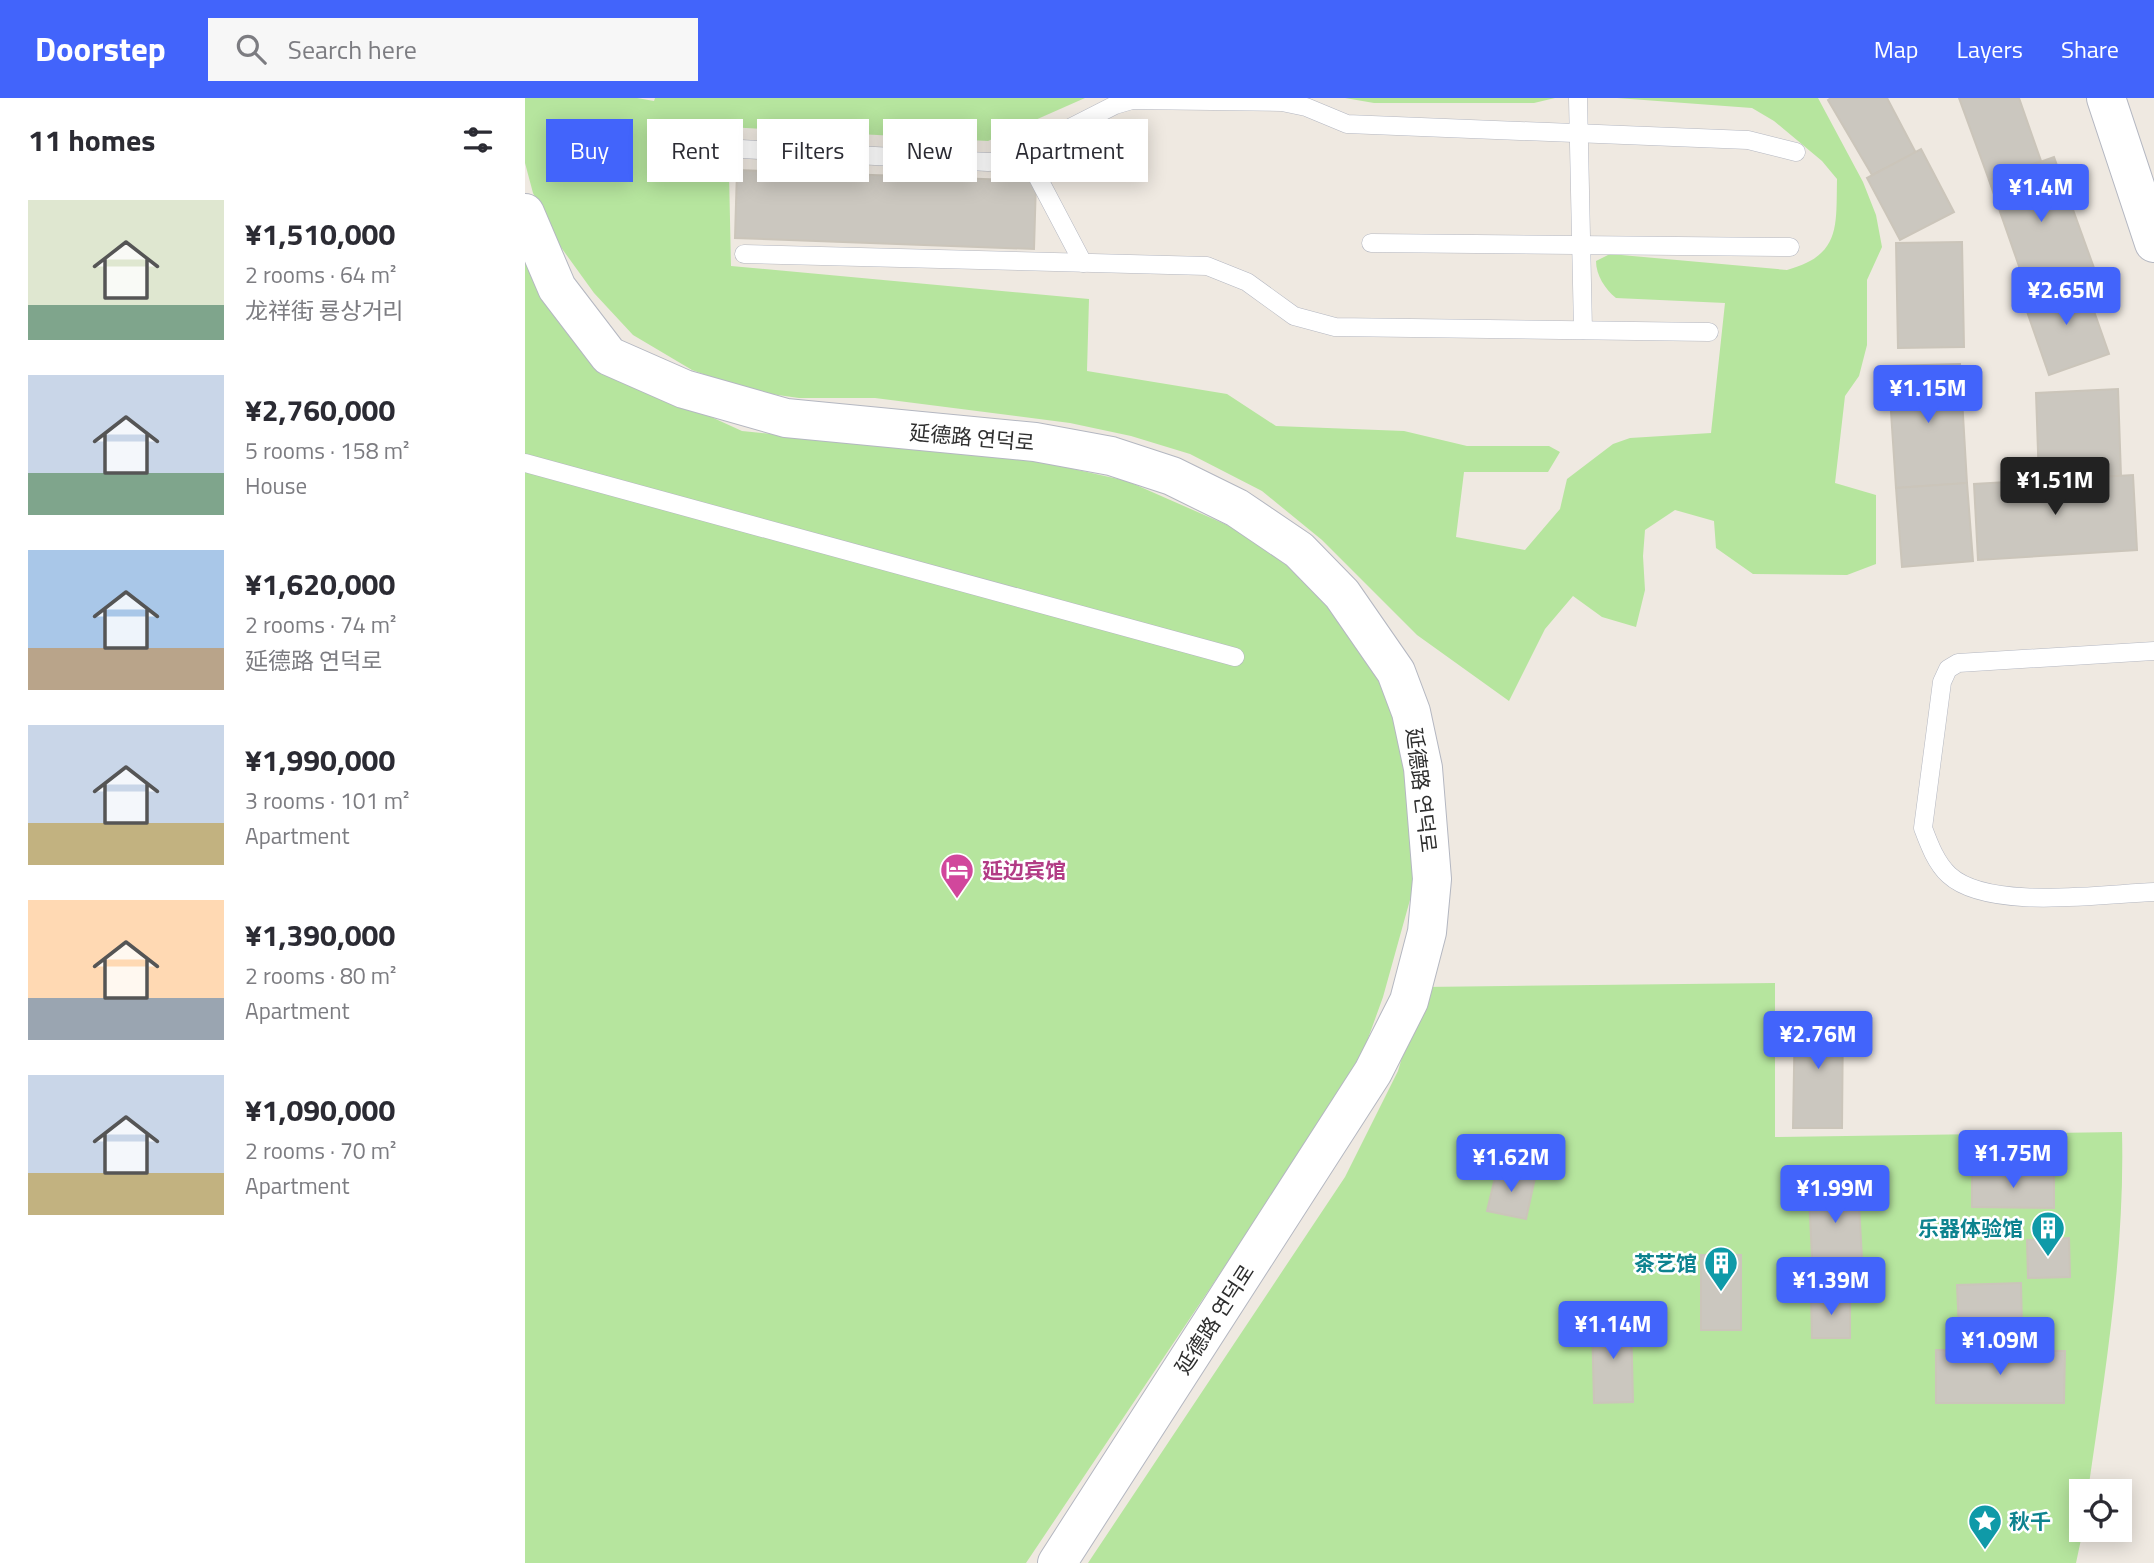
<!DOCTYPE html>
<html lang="en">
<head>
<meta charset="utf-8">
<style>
  body { margin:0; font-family:"Titillium Web","Noto Sans SC","Noto Sans KR",sans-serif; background:#f7f7f7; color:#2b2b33; height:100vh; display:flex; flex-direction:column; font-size:26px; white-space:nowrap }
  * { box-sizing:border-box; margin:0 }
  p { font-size:23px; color:#7c7c81 }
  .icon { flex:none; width:38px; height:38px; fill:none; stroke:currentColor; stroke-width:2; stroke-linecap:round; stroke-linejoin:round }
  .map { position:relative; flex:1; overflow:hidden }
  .sheet { display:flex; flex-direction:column; background:#fff; width:525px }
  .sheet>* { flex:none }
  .banner { position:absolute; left:21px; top:21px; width:665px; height:63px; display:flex; gap:14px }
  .controls { position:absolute; left:1544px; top:1381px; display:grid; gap:14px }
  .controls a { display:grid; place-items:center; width:63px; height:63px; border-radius:0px; background:#fff; box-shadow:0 4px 18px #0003; font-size:35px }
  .price { position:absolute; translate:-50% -60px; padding:0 16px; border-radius:7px; background:#4264fb; color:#fff; font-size:23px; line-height:46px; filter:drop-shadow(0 2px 4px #0008) }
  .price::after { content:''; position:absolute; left:50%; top:42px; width:21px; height:16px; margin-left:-10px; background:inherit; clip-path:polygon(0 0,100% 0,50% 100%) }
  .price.active { background:#222; color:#fff }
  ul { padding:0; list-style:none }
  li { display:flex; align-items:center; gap:21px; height:175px; padding:0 28px }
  li span { display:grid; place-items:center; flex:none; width:196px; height:140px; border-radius:0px; color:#555 }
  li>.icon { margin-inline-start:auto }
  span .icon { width:84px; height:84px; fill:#fffc; stroke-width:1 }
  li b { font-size:30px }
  h2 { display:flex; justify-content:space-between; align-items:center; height:84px; padding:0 28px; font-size:30px }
  .chip { padding:0 24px; border-radius:0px; background:#fff; box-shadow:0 4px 18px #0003; font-size:24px; line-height:63px }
  .chip.active { background:#4264fb; color:#fff }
  header { display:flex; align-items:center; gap:42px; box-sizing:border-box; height:98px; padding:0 35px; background:#4264fb; color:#fff }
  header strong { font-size:33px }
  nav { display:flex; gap:38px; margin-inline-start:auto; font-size:24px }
  .search { width:490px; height:63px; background:#f7f7f7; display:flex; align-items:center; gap:18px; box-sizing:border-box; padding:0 24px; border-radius:0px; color:#7c7c81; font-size:26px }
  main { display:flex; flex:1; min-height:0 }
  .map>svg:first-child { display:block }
  .green { fill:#b6e59e }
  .building { fill:#cbc7bf; stroke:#cbc5ba; stroke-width:2 }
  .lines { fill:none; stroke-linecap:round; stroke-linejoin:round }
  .service-casing { stroke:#b4b7c1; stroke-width:19 }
  .tertiary-casing { stroke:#b4b7c1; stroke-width:40 }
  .secondary-casing { stroke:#b4b7c1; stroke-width:40 }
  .service { stroke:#fff; stroke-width:18 }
  .tertiary { stroke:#fff; stroke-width:38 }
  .secondary { stroke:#fff; stroke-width:38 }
  .labels { text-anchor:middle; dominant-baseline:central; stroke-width:5; stroke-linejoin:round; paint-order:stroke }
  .street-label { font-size:21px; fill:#2e2e2e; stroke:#fff }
  .hotel-label { font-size:21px; font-weight:bold; fill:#b23c85; stroke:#fff; text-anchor:start }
  .culture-label { font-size:21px; font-weight:bold; fill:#0d838f; stroke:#fff; text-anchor:end }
</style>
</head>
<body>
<header>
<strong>Doorstep</strong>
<div class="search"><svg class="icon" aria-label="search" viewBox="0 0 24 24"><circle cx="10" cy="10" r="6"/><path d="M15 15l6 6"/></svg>Search here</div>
<nav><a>Map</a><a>Layers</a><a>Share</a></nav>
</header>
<main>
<section class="sheet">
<h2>11 homes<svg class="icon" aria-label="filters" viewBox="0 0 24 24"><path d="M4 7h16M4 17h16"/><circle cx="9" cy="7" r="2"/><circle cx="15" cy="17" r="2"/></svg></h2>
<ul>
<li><span style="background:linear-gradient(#dfe7d0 75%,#7fa58c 0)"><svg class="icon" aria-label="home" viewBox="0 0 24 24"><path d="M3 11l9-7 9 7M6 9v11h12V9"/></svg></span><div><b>¥1,510,000</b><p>2 rooms · 64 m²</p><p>龙祥街 룡상거리</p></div></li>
<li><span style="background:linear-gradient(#c9d6e8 70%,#7fa58c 0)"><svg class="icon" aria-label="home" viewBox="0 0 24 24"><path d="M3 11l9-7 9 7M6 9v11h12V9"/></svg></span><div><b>¥2,760,000</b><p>5 rooms · 158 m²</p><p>House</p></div></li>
<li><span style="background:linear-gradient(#a9c7e8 70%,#b9a48a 0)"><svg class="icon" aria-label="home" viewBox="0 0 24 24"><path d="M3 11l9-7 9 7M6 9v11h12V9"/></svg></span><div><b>¥1,620,000</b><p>2 rooms · 74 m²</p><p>延德路 연덕로</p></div></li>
<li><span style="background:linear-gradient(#c9d6e8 70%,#c2b280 0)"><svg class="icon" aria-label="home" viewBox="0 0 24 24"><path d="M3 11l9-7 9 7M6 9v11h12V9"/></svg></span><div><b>¥1,990,000</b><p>3 rooms · 101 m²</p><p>Apartment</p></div></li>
<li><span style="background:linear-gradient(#ffd9b3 70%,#9aa5b1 0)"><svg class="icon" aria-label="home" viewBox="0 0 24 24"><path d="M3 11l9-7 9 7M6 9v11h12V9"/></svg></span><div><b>¥1,390,000</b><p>2 rooms · 80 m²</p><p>Apartment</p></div></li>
<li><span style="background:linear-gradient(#c9d6e8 70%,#c2b280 0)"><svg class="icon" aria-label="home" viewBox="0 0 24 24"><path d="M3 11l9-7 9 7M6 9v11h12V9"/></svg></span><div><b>¥1,090,000</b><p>2 rooms · 70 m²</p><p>Apartment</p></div></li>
</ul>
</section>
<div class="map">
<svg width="1629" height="1465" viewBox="0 0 1629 1465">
  <rect width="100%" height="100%" fill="#efe9e1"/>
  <g class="green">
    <path d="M0,0H112L129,3L130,0H560L463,43L203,29L206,168L564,201L562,273L702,296L751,328L879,333L942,348H1024L1035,354L1023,374H939L931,439L1000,452L1035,411L1042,381L1088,346L1105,340L1186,335L1200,205L1091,200C1080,191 1071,177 1071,163L1085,156L1262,172C1316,157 1311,129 1312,81L1297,63L1249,23L1227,10L1092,0H1293L1338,84L1351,117L1357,149L1342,182V247L1334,278L1320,298L1310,385L1351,397V466L1322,477L1228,476L1191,450L1189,423L1150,412L1120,432L1118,458L1120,492L1111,529L1077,519L1048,498L1020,531L984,603L892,537L797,442L737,393L665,356L606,338L545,325L350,300H274L225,293L167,272L108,237L69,195L30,141L8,95L0,65Z"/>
    <polygon points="820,0 1030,0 1009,5 849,5"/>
    <polygon points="0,160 118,288 217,333 504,361 602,383 718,434 807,499 872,605 892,685 888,791 858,899 832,971 501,1465 0,1465"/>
    <path d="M1250,885V1039L1597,1034C1600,1154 1580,1275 1563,1393H1556L1558,1432L1551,1465H563L820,1079L873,973L898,889Z"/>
  </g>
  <g class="building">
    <polygon points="1306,0 1362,0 1391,55 1347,77 1303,2"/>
    <polygon points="1434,0 1494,0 1516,63 1464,82"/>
    <polygon points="1396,51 1429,114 1375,142 1342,80"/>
    <polygon points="1529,59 1569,170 1503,194 1464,82"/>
    <polygon points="212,72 511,83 509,151 210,140"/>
    <polygon points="1437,144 1439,249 1373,250 1371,145"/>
    <polygon points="1558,182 1584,256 1524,277 1498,202"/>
    <polygon points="1435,266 1442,385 1371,390 1363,268"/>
    <polygon points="1593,291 1596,378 1514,383 1511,295"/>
    <polygon points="1608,377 1612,452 1453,462 1449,386"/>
    <polygon points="1442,385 1448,463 1377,469 1371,390"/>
    <polygon points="1270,915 1318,916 1317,1030 1268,1030"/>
    <polygon points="972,1071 1010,1080 1001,1121 962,1113"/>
    <polygon points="1332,1072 1338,1178 1288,1181 1283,1075"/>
    <polygon points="1447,1074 1529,1075 1529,1110 1447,1109"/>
    <polygon points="1544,1140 1545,1179 1503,1180 1502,1142"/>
    <rect x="1176" y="1157" width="40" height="75"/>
    <polygon points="1496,1185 1497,1230 1434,1232 1432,1187"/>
    <polygon points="1286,1199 1325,1199 1325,1240 1287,1240"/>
    <polygon points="1106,1220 1108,1304 1069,1305 1067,1222"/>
    <polygon points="1411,1252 1540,1253 1539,1305 1411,1305"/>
  </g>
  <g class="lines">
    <g class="service-casing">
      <g id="service">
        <polyline points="1053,0 1058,232"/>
        <polyline points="216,51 463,64 480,63 590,7 607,2 757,4 781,9 822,26 1223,42 1271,54"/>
        <polyline points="500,55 558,165"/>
        <polyline points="846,145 1265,149"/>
        <polyline points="219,156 682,168 722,184 769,218 810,229 1184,234"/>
        <polyline points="0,365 710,559"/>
        <path d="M1629,553L1433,565L1423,571L1417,584L1398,730C1404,746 1411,765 1424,777C1463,813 1577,796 1629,794"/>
      </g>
    </g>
    <g class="tertiary-casing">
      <polyline id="tertiary" points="1581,0 1629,145"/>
    </g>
    <g class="secondary-casing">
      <polyline id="secondary" points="0,115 32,190 84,258 159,291 261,320 510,344 586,358 647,378 712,410 774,452 817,496 871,574 886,614 898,670 907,781 902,834 884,903 848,974 532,1465"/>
    </g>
    <use href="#service" class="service"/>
    <use href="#tertiary" class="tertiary"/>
    <use href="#secondary" class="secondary"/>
  </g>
  <defs>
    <g id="hotel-pin" transform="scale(1.75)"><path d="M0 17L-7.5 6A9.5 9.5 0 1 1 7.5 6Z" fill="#d1479c" stroke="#fff"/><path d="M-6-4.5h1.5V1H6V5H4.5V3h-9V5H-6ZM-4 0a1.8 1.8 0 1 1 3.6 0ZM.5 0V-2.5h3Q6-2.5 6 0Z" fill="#fff"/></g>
    <g id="building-pin" transform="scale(1.75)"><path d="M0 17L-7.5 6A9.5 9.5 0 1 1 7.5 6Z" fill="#0f9aa8" stroke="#fff"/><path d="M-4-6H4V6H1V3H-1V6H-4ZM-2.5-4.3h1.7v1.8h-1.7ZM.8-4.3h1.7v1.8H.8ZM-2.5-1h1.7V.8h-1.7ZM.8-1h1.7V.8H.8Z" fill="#fff"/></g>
    <g id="sight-pin" transform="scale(1.75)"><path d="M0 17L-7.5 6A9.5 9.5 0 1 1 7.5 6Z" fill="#0f9aa8" stroke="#fff"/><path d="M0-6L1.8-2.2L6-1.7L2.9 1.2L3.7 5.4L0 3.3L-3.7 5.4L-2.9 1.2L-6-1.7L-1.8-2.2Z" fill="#fff"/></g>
  </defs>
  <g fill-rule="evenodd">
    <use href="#hotel-pin" x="432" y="772"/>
    <use href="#building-pin" x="1523" y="1130"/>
    <use href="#building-pin" x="1196" y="1165"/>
    <use href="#sight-pin" x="1460" y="1423"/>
  </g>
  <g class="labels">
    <g class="street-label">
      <text transform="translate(447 339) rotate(5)">延德路 연덕로</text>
      <text transform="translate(897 692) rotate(83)">延德路 연덕로</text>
      <text transform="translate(689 1221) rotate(-57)">延德路 연덕로</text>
    </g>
    <g class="hotel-label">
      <text x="457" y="772">延边宾馆</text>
    </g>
    <g class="culture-label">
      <text x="1498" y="1130">乐器体验馆</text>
      <text x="1172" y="1165">茶艺馆</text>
      <text x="1484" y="1423" text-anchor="start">秋千</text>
    </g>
  </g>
</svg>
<div class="controls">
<a><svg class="icon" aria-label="locate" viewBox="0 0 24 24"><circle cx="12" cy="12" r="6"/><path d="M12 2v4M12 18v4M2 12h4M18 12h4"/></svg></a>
</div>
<b class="price" style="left:1516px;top:126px">¥1.4M</b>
<b class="price" style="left:1541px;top:229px">¥2.65M</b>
<b class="price" style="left:1403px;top:327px">¥1.15M</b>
<b class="price active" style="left:1530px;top:419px">¥1.51M</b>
<b class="price" style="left:1293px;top:973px">¥2.76M</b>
<b class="price" style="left:1488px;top:1092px">¥1.75M</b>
<b class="price" style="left:986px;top:1096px">¥1.62M</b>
<b class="price" style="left:1310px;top:1127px">¥1.99M</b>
<b class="price" style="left:1306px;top:1219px">¥1.39M</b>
<b class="price" style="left:1088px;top:1263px">¥1.14M</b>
<b class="price" style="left:1475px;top:1279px">¥1.09M</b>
<div class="banner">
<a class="chip active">Buy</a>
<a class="chip">Rent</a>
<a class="chip">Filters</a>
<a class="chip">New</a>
<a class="chip">Apartment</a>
</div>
</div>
</main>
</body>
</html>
